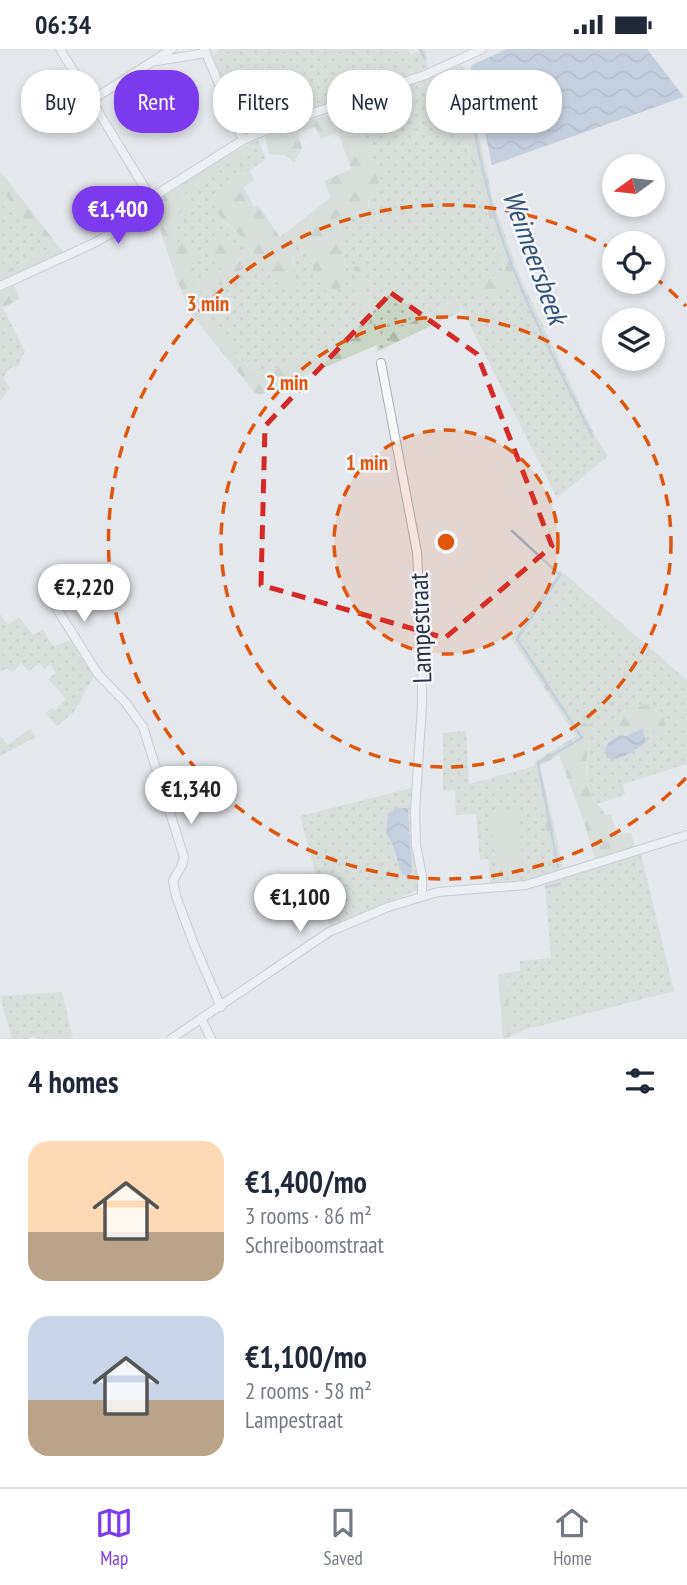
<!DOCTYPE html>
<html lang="en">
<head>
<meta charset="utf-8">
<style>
  body { margin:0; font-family:"PT Sans Narrow",sans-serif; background:#f2f2f3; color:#1f2937; height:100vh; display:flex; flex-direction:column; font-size:26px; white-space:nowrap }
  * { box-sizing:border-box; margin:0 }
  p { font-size:23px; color:#747a83 }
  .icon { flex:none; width:38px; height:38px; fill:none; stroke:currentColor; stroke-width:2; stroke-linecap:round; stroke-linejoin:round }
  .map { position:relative; height:990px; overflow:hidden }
  .details { display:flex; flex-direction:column; background:#fff; flex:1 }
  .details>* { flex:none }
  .banner { position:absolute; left:21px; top:21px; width:646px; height:63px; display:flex; gap:14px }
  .needle { width:46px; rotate:255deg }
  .fabs { position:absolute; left:602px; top:105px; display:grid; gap:14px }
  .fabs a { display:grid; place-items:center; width:63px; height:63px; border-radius:50%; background:#fff; box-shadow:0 4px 10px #0003; font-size:35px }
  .price { position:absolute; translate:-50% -60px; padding:0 16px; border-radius:24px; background:#fff; color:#222; font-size:23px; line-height:46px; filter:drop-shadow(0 2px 4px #0008) }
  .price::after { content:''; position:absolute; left:50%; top:42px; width:21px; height:16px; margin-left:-10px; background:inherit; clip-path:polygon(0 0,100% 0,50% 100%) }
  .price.on { background:#7c3aed; color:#fff }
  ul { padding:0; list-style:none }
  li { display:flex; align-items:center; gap:21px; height:175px; padding:0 28px }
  li span { display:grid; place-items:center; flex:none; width:196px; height:140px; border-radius:21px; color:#555 }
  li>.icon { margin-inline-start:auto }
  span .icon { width:84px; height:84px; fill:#fffc; stroke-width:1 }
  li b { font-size:30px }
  h2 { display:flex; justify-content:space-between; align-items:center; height:84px; padding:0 28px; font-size:30px }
  .pill { padding:0 24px; border-radius:28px; background:#fff; box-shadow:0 4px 10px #0003; font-size:24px; line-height:63px }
  .pill.on { background:#7c3aed; color:#fff }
  .status { display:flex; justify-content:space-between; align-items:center; height:49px; padding:0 35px; background:#fff; direction:ltr }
  .status svg { height:19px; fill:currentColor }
  .tab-bar { display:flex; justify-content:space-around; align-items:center; height:98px; border-top:2px solid #e0e1e3; background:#fff; font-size:19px; color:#747a83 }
  .tab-bar a { display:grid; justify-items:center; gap:4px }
  .tab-bar .on { color:#7c3aed }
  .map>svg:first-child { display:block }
  .green { fill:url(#green-dots); fill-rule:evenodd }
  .forest { fill:url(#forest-firs) }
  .pitch { fill:#c9d6c5 }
  .water { fill:url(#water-waves) }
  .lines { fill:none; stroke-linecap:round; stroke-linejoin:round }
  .stream { stroke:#9fb4cc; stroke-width:2.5 }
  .minor-casing { stroke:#a9aeb7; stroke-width:10 }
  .minor { stroke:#f7f8fa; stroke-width:8 }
  .marked { fill:none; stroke:#d62828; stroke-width:5; stroke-dasharray:14 9; stroke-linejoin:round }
  .ring { fill:none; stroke:#df570f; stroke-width:3.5; stroke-dasharray:12 9 }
  .labels { text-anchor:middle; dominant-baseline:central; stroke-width:5; stroke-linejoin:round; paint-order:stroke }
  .street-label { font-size:26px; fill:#2b3445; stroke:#f4f6f9 }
  .water-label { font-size:28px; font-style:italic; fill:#34527a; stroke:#f4f6f9 }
  .centre { fill:#df570f; stroke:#f4f6f9; stroke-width:3.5 }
  .ring-label { font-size:21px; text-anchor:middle; font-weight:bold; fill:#df570f; stroke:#f4f6f9; stroke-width:5; stroke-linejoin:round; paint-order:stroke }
</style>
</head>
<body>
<div class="status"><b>06:34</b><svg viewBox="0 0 49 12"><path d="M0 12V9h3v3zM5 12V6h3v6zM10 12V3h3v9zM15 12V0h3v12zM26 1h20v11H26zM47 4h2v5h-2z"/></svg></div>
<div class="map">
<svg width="687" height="990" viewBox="0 0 687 990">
  <defs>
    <pattern id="green-dots" width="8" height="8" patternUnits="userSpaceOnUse" patternTransform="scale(1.75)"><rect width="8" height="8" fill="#c9d6c5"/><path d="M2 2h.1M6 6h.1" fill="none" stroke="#adb8ab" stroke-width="1.8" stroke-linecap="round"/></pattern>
    <pattern id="forest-firs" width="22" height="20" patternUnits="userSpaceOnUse" patternTransform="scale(1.75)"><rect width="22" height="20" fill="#c9d6c5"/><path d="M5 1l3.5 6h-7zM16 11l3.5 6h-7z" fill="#adb8ab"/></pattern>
    <pattern id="water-waves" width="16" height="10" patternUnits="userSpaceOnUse" patternTransform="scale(1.75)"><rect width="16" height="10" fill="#9fb4cc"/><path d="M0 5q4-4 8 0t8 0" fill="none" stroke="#8293a7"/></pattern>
  </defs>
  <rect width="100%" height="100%" fill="#e4e7ec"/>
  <g class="green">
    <polygon points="221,0 407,0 410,5 424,0 429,19 245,83 213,10 215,4"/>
    <path d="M460,16L464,18L468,24V33L461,32L451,44L505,222L475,237L481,250L520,228L596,389L608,407L557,449L458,252H452L389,285L393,295L378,302L361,217L355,218L364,285L261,325C237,316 205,267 194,244L261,211L271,229L285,238L295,217L292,204L300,191L306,195L310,207L346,224L338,168L364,163L370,158L368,149L376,145C385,124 357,78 343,61Z"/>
    <path d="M259,93L266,110L221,141L223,172L250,195L253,205L248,206L228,192L217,212L226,218L193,237C189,222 190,209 183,195L176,193L173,171L188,156L181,146Z"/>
    <polygon points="0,139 48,201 0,225"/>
    <polygon points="3,259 25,302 19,317 10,319 3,329 10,339 0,352 0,260"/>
    <path d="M560,529L687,637V715L623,735L625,746L597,755C580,736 588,709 591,688L566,666L520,593ZM625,661L666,679L656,684L648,677L643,679L646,686L642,696L627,706L609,693L619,686L615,682L614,671Z"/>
    <polygon points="0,565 8,576 19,568 33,586 43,580 50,593 54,597 74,590 93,622 94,627 74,663 57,677 45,664 52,659 55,661 66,650 48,630 56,624 50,615 44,620 40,614 29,622 21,614 13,623 7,620 0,622"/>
    <polygon points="30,680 36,688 0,707 0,687 8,696"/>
    <polygon points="466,682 469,735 535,717 554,824 530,832 490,836 488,810 480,811 476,765 456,766 455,741 443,742 443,684"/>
    <path d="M412,739L413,798L419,829L418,841L330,878L300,767ZM388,765L408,768L412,823L396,811L392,795L386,784Z"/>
    <polygon points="641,805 674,942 524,981 511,987 507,924 520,922 520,912 551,909 545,835"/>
    <polygon points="62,943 73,990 37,990 35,987 26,990 12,990 0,947"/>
  </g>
  <g class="forest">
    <polygon points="461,32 468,33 493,152 520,228 481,250 474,237 505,221 451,44 454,34"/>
    <path d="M343,61C358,80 387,120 376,145L368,149L369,161L338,169L346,224C346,232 341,237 336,243L328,244C313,230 312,215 306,195L300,191L292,204L296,228L293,235L285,238L271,229L261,211L195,244C206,268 236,316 261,325L364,285L354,218L361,216L377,296L260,346L255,344L191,265L176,229L152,155L190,128L257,90L259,93L181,146L188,156L173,171L176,193H191L195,197C192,213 187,220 194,236L225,218L217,212L207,197L213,189L228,192L248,206L253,205C251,185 203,169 217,145C222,135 241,128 250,122L254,131L243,138L254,158L258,156L280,188L331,148L324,132L351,120L338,83L321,90L315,78L298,83L302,100L294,113L284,106L269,105L265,86Z"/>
    <polygon points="0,122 64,204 0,233 0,225 48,201 0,139"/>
    <polygon points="13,235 20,250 0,260 0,241"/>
    <polygon points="453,252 458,252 462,262 393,295 388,285"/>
    <path d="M560,521L687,631V637L560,530L520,593L566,666L590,676L594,680C587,701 580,733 595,753C599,758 602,759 605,766L611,765L617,786L631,784L635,798L595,811L584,773L559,706L540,717L564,822L554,824L534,713L576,687L511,589Z"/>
    <path d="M647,656H658L667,679L656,684L648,677C635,681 620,697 613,676C617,661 633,659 647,656Z"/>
    <polygon points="507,924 511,987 503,990 498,925"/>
  </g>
  <polygon class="pitch" points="518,761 523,817 496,820 491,764"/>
  <g class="water">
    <polygon points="507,0 647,0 684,48 492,116 471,19 472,16"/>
    <path d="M643,679L646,693C635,701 621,713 607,709L605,699L609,693L619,686L626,687Z"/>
    <polygon points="398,759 408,759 412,823 408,829 401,823 392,795 386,784 388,765"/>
  </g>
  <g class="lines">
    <g class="stream">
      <polyline points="420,0 425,10"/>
      <path d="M466,36C475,83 483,131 498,177C521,250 559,318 592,387"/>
      <polyline points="512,482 560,526 517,590 582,689 538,714 558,818"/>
      <polyline points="546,838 560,835"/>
    </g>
    <g class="minor-casing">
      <g id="minor">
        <polyline points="60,0 151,149"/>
        <polyline points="204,0 243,91"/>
        <polyline points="157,12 206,4"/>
        <polyline points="92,51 172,0"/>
        <polyline points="0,237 92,195 114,183 151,149 243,91 278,76 425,26 482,0"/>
        <polyline points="381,314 417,503 422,598 422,656 415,762 416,796 422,827 422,846"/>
        <polyline points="45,541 98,625 126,654 143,678 184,808 182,816 173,832 176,847 193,893 221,958"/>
        <polyline points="202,971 211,990"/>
        <polyline points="171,990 329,883 388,858 438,843 526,836 687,786"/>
      </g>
    </g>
    <use href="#minor" class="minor"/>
  </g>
  <path d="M0 0H687V990H0ZM391,244L477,305L552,497L445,589L261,536L265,377Z" fill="#e4e7ec" fill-opacity=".55" fill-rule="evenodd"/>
  <path class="marked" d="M391,244L477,305L552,497L445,589L261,536L265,377Z"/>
  <circle cx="446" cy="493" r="112" fill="#df570f" fill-opacity=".12"/>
  <g class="ring">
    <circle cx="446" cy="493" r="112"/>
    <circle cx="446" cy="493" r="225"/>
    <path d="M686 729A337 337 0 1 1 612 200M653 227A337 337 0 0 1 686 257"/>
  </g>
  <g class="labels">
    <g class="street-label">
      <text transform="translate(420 579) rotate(-92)">Lampestraat</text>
    </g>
    <g class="water-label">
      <text transform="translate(536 208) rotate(70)">Weimeersbeek</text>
    </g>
  </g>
  <circle cx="446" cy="493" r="10" class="centre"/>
  <g class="ring-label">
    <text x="208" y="262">3 min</text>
    <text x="287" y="341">2 min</text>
    <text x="367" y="421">1 min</text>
  </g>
</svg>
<div class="fabs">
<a><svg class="needle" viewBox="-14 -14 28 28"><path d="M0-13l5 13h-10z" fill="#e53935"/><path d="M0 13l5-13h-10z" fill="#747a83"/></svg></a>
<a><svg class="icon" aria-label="locate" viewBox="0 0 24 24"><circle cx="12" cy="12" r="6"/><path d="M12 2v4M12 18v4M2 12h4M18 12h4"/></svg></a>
<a><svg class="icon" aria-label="layers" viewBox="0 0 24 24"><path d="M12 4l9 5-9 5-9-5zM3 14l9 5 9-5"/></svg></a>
</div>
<b class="price on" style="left:118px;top:197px">€1,400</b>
<b class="price" style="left:84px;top:575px">€2,220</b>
<b class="price" style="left:191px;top:777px">€1,340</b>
<b class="price" style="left:300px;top:885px">€1,100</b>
<div class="banner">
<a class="pill">Buy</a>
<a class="pill on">Rent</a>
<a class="pill">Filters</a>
<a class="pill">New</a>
<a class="pill">Apartment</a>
</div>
</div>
<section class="details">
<h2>4 homes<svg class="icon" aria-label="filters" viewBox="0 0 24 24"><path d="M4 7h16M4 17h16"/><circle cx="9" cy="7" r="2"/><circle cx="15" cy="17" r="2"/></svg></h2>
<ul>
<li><span style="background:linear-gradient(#ffd9b3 65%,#b9a48a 0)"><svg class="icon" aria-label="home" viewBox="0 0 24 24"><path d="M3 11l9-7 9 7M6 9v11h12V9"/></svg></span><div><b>€1,400/mo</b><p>3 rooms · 86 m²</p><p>Schreiboomstraat</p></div></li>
<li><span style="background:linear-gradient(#c9d6e8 60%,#b9a48a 0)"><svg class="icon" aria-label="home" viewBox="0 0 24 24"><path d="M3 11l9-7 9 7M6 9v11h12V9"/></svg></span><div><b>€1,100/mo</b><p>2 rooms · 58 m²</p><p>Lampestraat</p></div></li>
</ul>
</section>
<nav class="tab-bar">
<a class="on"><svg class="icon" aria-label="map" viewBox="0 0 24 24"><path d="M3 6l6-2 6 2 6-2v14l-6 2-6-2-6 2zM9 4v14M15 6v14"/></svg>Map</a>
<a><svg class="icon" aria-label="saved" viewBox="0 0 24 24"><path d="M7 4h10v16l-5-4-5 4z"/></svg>Saved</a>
<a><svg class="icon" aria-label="home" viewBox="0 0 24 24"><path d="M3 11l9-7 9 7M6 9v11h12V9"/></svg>Home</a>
</nav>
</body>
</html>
